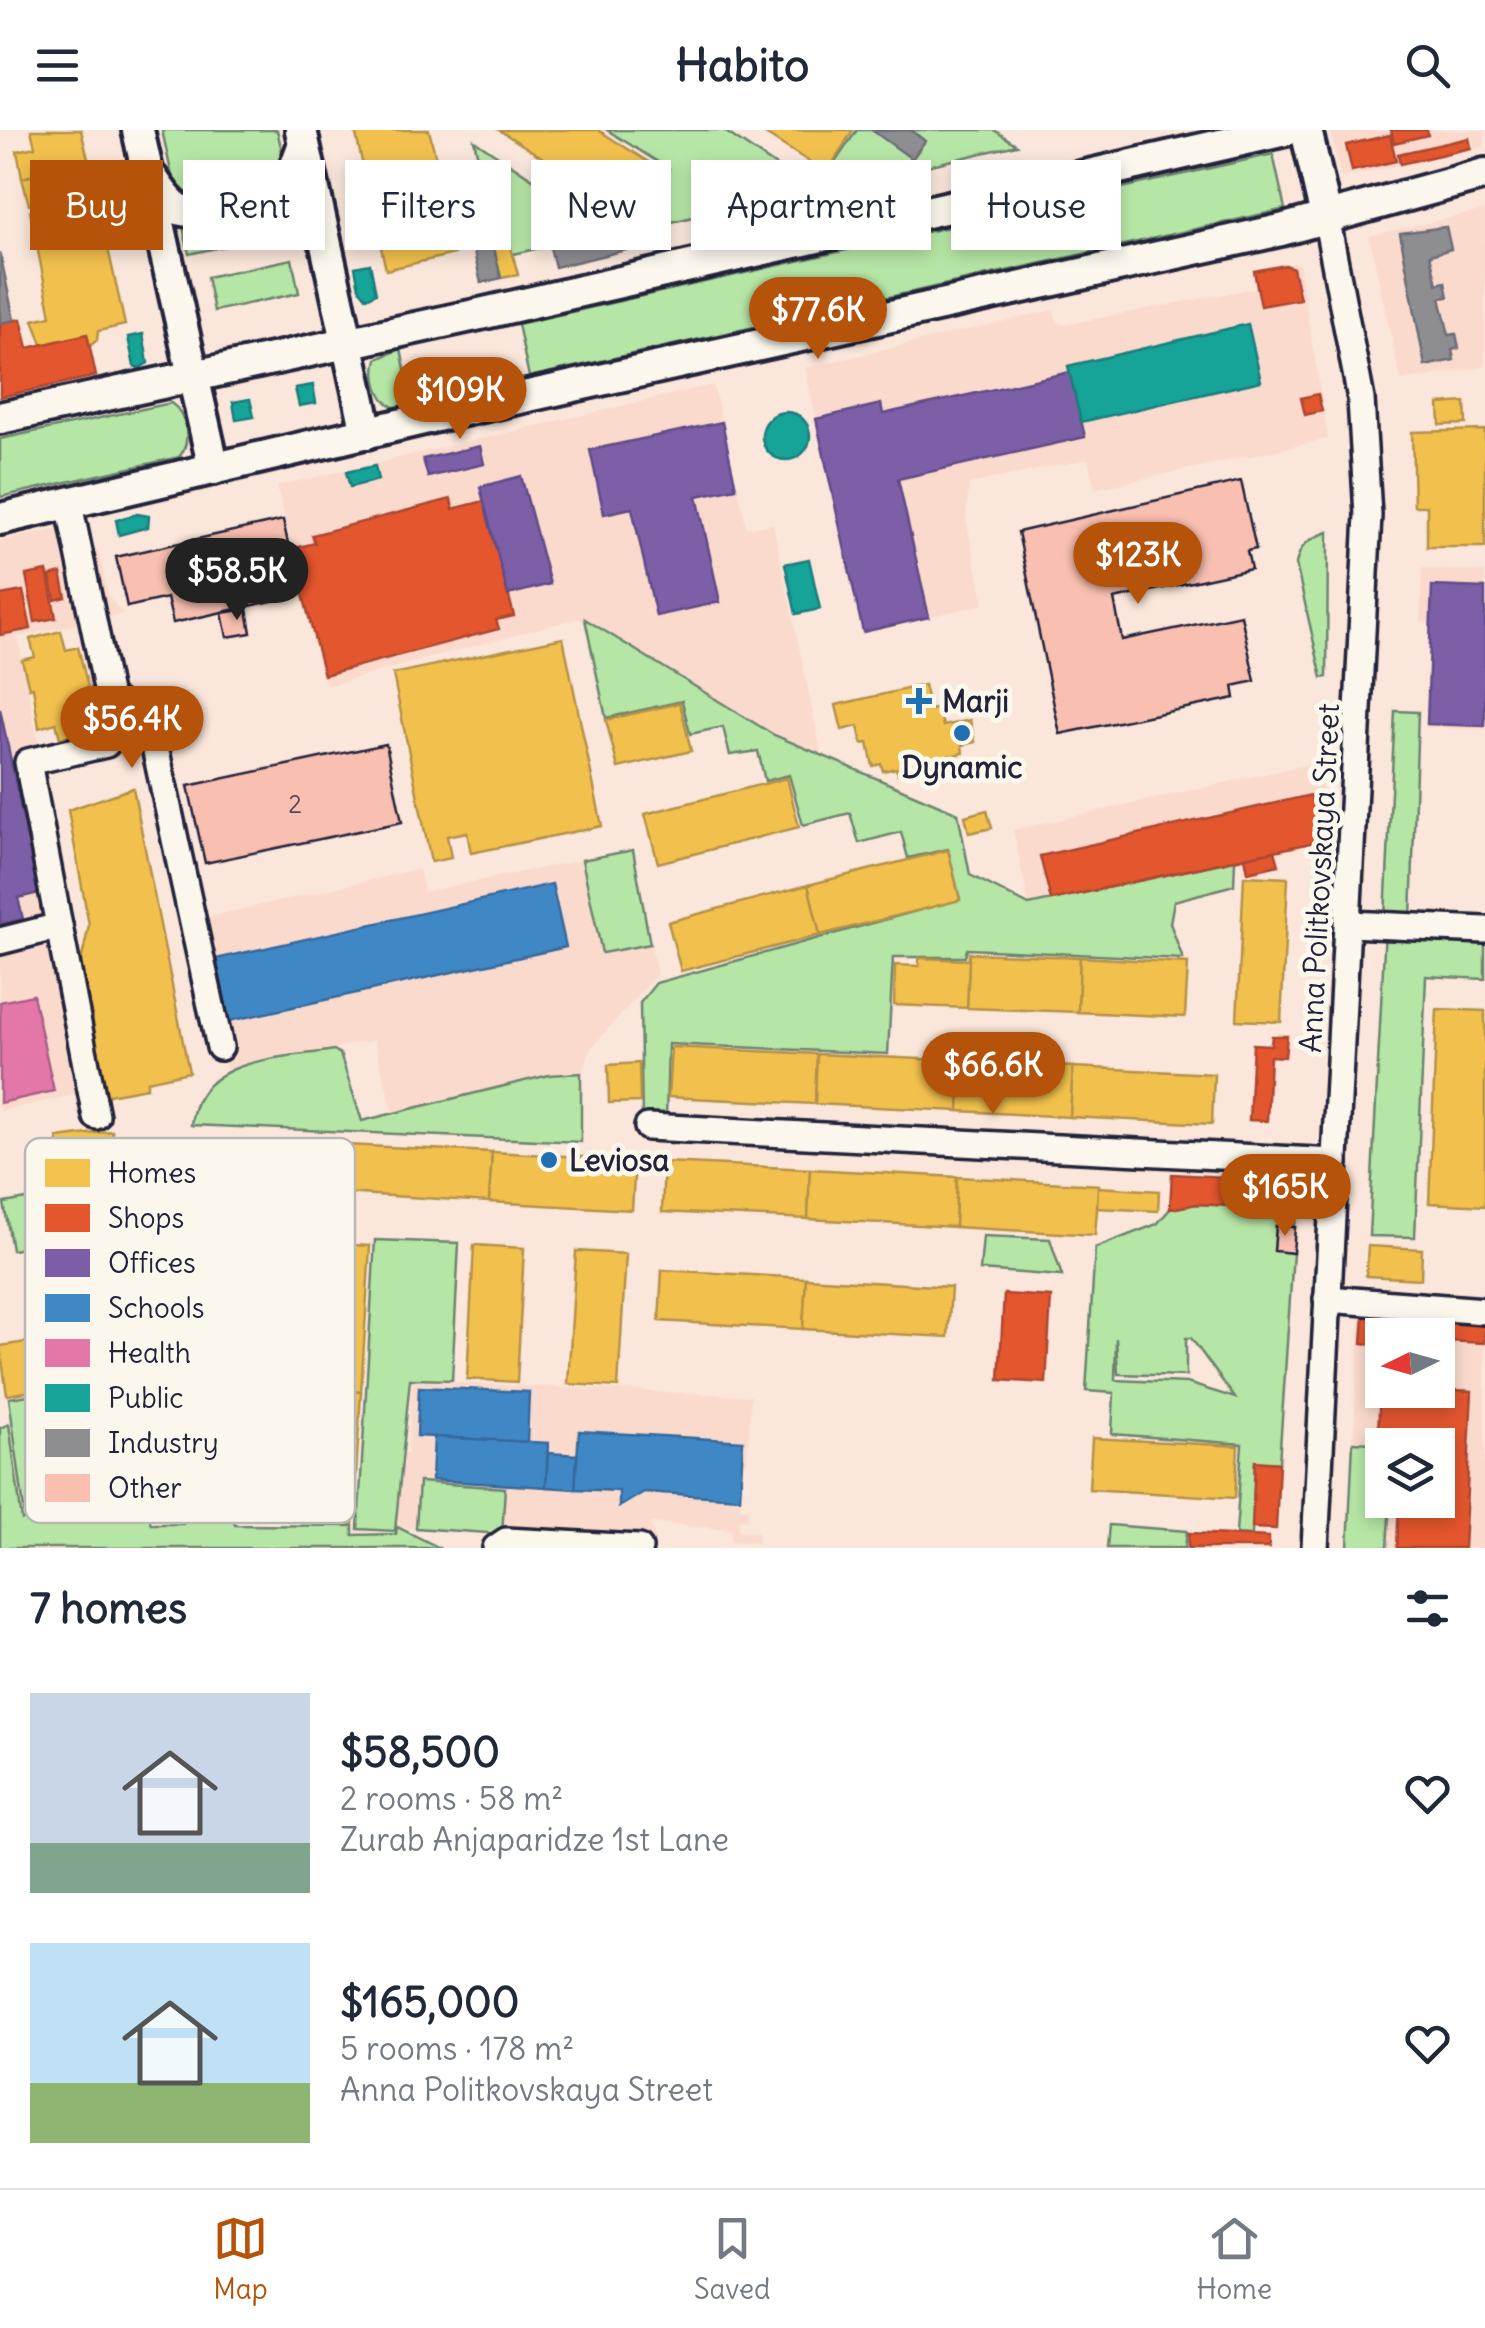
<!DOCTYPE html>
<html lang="en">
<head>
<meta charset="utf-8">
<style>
  body { margin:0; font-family:Delius,sans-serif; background:#f6f6f7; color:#1f2937; height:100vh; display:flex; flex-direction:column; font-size:38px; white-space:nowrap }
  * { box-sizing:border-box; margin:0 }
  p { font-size:32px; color:#747a83 }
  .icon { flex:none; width:55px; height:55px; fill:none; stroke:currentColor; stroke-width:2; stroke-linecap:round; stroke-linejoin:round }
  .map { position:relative; height:1418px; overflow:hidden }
  .drawer { display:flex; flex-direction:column; background:#fff; flex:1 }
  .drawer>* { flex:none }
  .banner { position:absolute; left:30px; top:30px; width:1425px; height:90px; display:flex; gap:20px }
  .needle { width:65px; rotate:265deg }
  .controls { position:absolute; left:1365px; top:1188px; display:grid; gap:20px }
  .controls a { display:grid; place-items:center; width:90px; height:90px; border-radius:0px; background:#fff; box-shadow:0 5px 15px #0003; font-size:50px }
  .price { position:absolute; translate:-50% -85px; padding:0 22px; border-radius:35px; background:#b45309; color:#fff; font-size:32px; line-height:65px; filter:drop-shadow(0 2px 5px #0008) }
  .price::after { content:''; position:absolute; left:50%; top:60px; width:30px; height:22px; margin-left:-15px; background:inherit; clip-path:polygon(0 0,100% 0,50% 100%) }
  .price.current { background:#222; color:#fff }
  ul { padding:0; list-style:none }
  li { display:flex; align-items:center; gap:30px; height:250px; padding:0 30px }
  li span { display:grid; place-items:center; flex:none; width:280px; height:200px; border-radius:0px; color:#555 }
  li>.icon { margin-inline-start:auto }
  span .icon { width:120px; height:120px; fill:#fffc; stroke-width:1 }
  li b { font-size:42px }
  h2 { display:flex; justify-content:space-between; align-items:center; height:120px; padding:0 30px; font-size:42px }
  .tag { padding:0 35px; border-radius:0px; background:#fff; box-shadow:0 5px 15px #0003; font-size:35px; line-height:90px }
  .tag.current { background:#b45309; color:#fff }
  header { display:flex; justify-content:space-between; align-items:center; height:130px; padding:0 30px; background:#fff; font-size:45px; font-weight:800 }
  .menu { display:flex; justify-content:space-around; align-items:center; height:140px; border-top:2px solid #e0e1e3; background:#fff; font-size:28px; color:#747a83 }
  .menu a { display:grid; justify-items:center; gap:5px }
  .menu .current { color:#b45309 }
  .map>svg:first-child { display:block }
  .built { fill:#fadacd; fill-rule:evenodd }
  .green { fill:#b6e6a5; stroke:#6c8470; stroke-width:2.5; fill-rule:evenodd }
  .homes { fill:#f2c14e; stroke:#b49148; stroke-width:2.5 }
  .shops { fill:#e4572e; stroke:#aa4732; stroke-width:2.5 }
  .offices { fill:#7b5ea7; stroke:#604c87; stroke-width:2.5 }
  .schools { fill:#3f88c5; stroke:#36699c; stroke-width:2.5 }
  .health { fill:#e377a8; stroke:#a95e87; stroke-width:2.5 }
  .public { fill:#17a398; stroke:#1a7c7c; stroke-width:2.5 }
  .industry { fill:#8d8d92; stroke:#6d6d78; stroke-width:2.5 }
  .building { fill:#f9bfb0; stroke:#22223b; stroke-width:2.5 }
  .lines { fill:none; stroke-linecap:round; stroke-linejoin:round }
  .minor-casing { stroke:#22223b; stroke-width:32 }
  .major-casing { stroke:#22223b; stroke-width:38 }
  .minor { stroke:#fbf7ec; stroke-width:25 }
  .major { stroke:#fbf7ec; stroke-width:30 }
  .poi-dot { fill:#1f6fb2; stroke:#fbf7ec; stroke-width:4 }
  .labels { text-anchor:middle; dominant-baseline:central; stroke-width:10; stroke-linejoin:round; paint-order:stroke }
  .number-label { font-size:25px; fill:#584958 }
  .poi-label { font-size:30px; font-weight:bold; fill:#22223b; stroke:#fbf7ec; text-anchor:start }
  .street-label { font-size:30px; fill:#22223b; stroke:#fbf7ec }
  .key { fill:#fbf7ec; stroke:#bab7b7; stroke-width:2.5 }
  .key-label { font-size:28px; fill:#22223b }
</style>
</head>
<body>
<header><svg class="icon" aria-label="menu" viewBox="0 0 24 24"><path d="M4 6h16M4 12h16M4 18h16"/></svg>Habito<svg class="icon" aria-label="search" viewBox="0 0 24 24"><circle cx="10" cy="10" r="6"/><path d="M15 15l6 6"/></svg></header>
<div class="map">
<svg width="1485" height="1418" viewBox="0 0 1485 1418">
  <rect width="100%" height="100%" fill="#fae6da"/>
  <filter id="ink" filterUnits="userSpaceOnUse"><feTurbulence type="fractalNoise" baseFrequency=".01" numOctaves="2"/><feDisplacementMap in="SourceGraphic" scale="20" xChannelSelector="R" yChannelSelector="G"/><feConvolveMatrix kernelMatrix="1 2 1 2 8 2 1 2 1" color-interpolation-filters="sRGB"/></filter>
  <g filter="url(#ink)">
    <g class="built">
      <polygon points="1485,0 1485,16 1341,48 1331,1"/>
      <polygon points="1485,80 1485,237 1401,251 1369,106"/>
      <polygon points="1290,133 1299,134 1328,309 1095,359 1088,329 969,354 966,389 984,474 863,502 805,238 1054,180 1057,192 1064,195 1256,158 1253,140"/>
      <polygon points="713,255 747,398 773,394 822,626 773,605 578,488 326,556 277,356"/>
      <polygon points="61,398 75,424 98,419 109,467 123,484 18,507 74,802 69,805 79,964 0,981 0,411"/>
      <polygon points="1422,438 1485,442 1485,600 1427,597 1430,492 1420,491"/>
      <polygon points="1323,631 1322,668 1312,669 1320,711 1029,775 1013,700"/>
      <polygon points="582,730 602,823 650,814 657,844 592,917 581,943 549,945 394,985 374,910 226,940 194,790 419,739 424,762"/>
      <path d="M1361,1180L1485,1187V1418H1387L1390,1370H1438V1315L1353,1312ZM1382,1205H1438V1260H1382Z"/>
      <polygon points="412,1251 751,1266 747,1333 742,1334 740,1368 740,1378 748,1379 747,1390 739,1389 738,1400 758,1402 758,1413 731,1411 731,1399 650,1393 656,1411 397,1397 401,1323 408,1323"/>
    </g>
    <g class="green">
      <polygon points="162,0 277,0 285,34 278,51 190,72 175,60"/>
      <polygon points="607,0 723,0 810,59 630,102 669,39"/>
      <polygon points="857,0 994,0 1017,15 846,55 825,47"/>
      <polygon points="474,10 612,102 500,127"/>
      <polygon points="1273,24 1285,79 529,247 518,194"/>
      <polygon points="294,73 300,100 255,110 249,83"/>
      <polygon points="228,87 234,114 189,124 183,97"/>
      <polygon points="292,129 299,163 214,181 207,147"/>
      <path d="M401,219L412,274L393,277C377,268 372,246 377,229Z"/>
      <path d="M171,273C187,284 192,312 179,327L0,367V309Z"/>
      <path d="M1328,402L1327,547L1322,548L1296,434C1300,414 1309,409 1328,402Z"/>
      <polygon points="585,489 774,605 958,683 970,745 1029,775 1235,730 1234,755 1174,771 1170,793 1183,829 967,819 965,827 893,827 888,924 668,914 666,990 642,989 640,873 656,853 960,769 948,719 908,728 901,702 859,713 850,683 803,695 789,645 765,651 758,621 730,625 723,597 690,604 682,571 606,588"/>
      <polygon points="1395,581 1418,582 1411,788 1385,787"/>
      <polygon points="633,720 650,814 602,823 582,730"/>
      <polygon points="1385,799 1485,805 1485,849 1426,846 1415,1107 1369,1106"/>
      <path d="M334,920L340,924L362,991L549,945L581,943V1012L191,995C197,926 281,929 334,920Z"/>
      <polygon points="38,1067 47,1114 12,1120 4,1073"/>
      <path d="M1197,1074L1296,1080L1295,1097L1276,1096L1293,1123L1279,1333L1255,1332L1252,1405L1236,1404L1242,1314L1112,1304L1114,1263L1086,1261L1095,1118L1157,1094L1170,1079ZM1116,1208L1118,1244L1186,1246V1208H1191L1235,1268L1187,1253L1115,1250Z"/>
      <polygon points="983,1106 1050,1109 1062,1146 980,1140"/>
      <polygon points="375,1110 459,1113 452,1250 410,1249 395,1401 358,1399"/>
      <polygon points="189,1189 178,1380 25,1387 9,1268 155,1246 148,1190"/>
      <polygon points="9,1294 22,1390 149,1386 151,1394 183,1394 185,1387 234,1390 235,1395 353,1396 353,1405 396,1404 397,1397 440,1418 0,1418 0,1298"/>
      <polygon points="1353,1312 1392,1314 1382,1315 1382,1370 1390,1370 1387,1418 1348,1418"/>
      <polygon points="419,1352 505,1358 502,1404 416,1398"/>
      <polygon points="1109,1395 1187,1401 1185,1418 1107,1418"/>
    </g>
    <g class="homes">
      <polygon points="31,0 81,0 89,33 22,48 17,21 35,17"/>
      <polygon points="355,0 429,0 438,37 417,42 430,104 448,100 454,124 386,140"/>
      <polygon points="499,0 598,0 664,42 636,87"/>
      <polygon points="759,0 853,0 827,43"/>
      <polygon points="89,33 125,195 98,201 97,210 90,216 87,204 43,217 33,190 51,186 30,81 48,77 46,70 29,75 22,48"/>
      <polygon points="509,110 518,145 501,148 493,114"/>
      <polygon points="1465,272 1466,294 1440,295 1439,274"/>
      <polygon points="1485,300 1485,417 1427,417 1427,376 1414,376 1412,302"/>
      <polygon points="61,501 66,520 78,517 94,582 78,586 82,602 60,608 56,593 39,598 33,557 29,558 22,530 35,527 30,509"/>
      <polygon points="563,508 602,696 471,723 467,702 447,706 451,728 431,732 393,544"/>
      <polygon points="924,555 930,580 939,578 943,596 970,590 975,612 962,615 963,623 925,631 927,637 898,644 896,638 883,641 881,634 873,636 868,613 862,614 858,596 842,600 836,575"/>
      <polygon points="680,573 691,621 618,638 606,590"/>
      <polygon points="787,648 799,697 658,733 645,684"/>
      <polygon points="133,658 189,942 147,951 147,958 103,966 79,842 89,795 68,680"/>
      <polygon points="987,680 992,698 969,703 965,686"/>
      <polygon points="948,720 960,770 820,805 808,755"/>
      <polygon points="1244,746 1288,748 1281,892 1237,890"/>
      <polygon points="808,755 820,805 681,841 668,792"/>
      <polygon points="969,823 1080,827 1078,882 967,878"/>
      <polygon points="1080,827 1188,833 1185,887 1078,882"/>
      <polygon points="919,828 969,830 967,878 894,875 895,835 919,836"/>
      <polygon points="1437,879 1485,881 1485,1076 1429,1073"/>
      <polygon points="671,917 817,924 815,974 668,967"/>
      <polygon points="817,924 961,931 959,981 815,974"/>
      <polygon points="961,931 1073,937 1070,987 959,981"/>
      <polygon points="639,933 640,972 609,973 608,935"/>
      <polygon points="1073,937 1214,944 1212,994 1070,987"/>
      <polygon points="112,1001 131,1103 77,1113 57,1008"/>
      <polygon points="345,1015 492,1022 489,1072 343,1063"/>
      <polygon points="492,1022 635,1030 632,1080 489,1072"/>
      <polygon points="664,1032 810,1039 808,1089 662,1082"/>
      <polygon points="810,1039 957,1047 955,1097 808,1089"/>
      <polygon points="957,1047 1099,1055 1095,1105 955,1097"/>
      <polygon points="1098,1057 1159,1061 1158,1081 1097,1078"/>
      <polygon points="319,1113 370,1116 361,1262 310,1259"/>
      <polygon points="474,1115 524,1118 517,1252 467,1249"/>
      <polygon points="1368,1116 1422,1119 1421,1149 1366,1146"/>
      <polygon points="576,1121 626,1124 618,1257 568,1254"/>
      <polygon points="662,1140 806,1148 803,1199 659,1191"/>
      <polygon points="806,1148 951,1157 948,1207 803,1199"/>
      <polygon points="143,1194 150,1242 7,1265 0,1216"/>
      <polygon points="310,1259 361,1262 353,1394 303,1391"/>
      <polygon points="1092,1308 1238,1316 1235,1368 1089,1359"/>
    </g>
    <g class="shops">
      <polygon points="1391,0 1427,0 1428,5 1394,13"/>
      <polygon points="1390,5 1396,31 1352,41 1346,15"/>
      <polygon points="1469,8 1471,18 1400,34 1398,24"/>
      <polygon points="1285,135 1293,138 1300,169 1261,176 1254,141"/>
      <polygon points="21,189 28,218 87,204 96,246 0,267 0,193"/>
      <polygon points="1318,264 1322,281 1305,285 1301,268"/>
      <polygon points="451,369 453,379 484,371 514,486 496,490 499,499 324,545 291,419 315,413 312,405"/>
      <polygon points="47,441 56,488 35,492 26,445"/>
      <polygon points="61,443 66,467 55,470 50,446"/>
      <polygon points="23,461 31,499 0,505 0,465"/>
      <polygon points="1311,665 1320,711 1051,770 1040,726"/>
      <polygon points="1275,721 1279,735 1248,742 1245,727"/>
      <polygon points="1272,906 1287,906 1285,927 1270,926 1267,991 1249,990 1253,914 1271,915"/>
      <polygon points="1172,1044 1277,1050 1276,1078 1197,1074 1170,1079"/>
      <polygon points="1004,1164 1051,1167 1046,1253 999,1250"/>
      <polygon points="1364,1186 1408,1188 1407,1205 1382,1205 1382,1216 1362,1213"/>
      <polygon points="1449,1187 1485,1189 1484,1213 1448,1211"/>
      <polygon points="1421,1188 1444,1189 1443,1221 1438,1221 1438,1205 1420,1205"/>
      <polygon points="1380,1256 1472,1261 1464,1418 1397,1418 1399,1370 1438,1370 1438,1315 1401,1315 1402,1306 1378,1304"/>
      <polygon points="1255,1331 1279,1333 1276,1399 1252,1398"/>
      <polygon points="1189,1403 1269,1407 1269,1418 1188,1418"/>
    </g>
    <g class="offices">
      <polygon points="1070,242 1085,307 898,349 929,487 863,502 816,289 881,274 883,284"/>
      <polygon points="722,292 736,358 697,366 720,472 656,486 632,378 604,384 590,320"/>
      <polygon points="480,316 484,334 428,347 423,329"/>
      <polygon points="521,346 550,454 508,465 480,357"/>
      <polygon points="1432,456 1485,458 1485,596 1427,594"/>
      <polygon points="0,579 39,763 18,768 23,789 0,794"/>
    </g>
    <g class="schools">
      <polygon points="552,754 566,817 229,891 216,829"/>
      <polygon points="419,1257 529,1262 527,1312 417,1306"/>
      <polygon points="579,1301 743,1311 740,1368 644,1362 619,1377 619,1361 575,1359"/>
      <polygon points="434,1307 548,1313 546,1357 432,1350"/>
      <polygon points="548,1323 577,1325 575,1359 546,1357"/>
    </g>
    <polygon class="health" points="33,865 54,961 0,973 0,872"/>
    <g class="public">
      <polygon points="370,134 376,163 367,168 359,158 355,137"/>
      <polygon points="1248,194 1261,251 1081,292 1068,236"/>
      <polygon points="143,204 148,233 139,238 134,236 128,207"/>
      <polygon points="313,255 316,273 299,276 295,258"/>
      <polygon points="250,269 254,287 236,290 233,272"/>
      <circle cx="786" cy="306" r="24"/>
      <polygon points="375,336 378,350 350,357 346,342"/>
      <polygon points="137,384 149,386 148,397 119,405 116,390"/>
      <polygon points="809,429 820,479 796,484 785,434"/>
    </g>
    <g class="industry">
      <polygon points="911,0 925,11 912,29 873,1"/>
      <polygon points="708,35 739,52 728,69 698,50"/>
      <polygon points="476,42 501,148 481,153 457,47"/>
      <polygon points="1446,97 1451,119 1430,125 1437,154 1445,152 1448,167 1440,168 1449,205 1456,204 1459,218 1452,220 1454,230 1425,236 1400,103"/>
      <polygon points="621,101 626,120 555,137 550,117"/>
      <polygon points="0,123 14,190 0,193"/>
    </g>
    <g class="building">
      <polygon points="1241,351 1256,419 1247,421 1251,439 1114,469 1122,510 1241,485 1255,551 1233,556 1235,568 1060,604 1018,402"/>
      <polygon points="283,390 299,465 173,493 167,468 127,477 116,427"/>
      <polygon points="247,479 251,503 227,507 222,483"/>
      <polygon points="386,614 402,692 205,733 188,656"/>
      <polygon points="1276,1096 1295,1097 1293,1123 1274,1121"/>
    </g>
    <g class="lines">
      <g class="minor-casing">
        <g id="minor">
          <polyline points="69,374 109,568 141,587 153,608 220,917"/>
          <polyline points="1349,794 1485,800"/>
          <polyline points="59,796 96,986"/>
          <polyline points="0,811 59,796 28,632 106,614 114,604 109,568"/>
          <polyline points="648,997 1335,1032"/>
          <polyline points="1327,1169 1485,1181"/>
          <polyline points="496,1418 506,1411 639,1418"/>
          <polyline points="1315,1418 1368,385 1361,269 1326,86"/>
        </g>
      </g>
      <g class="major-casing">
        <g id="major">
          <polyline points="138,0 214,339"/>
          <polyline points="301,0 367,303"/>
          <polyline points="1306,0 1326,86"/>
          <path d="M152,48C159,58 168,73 179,79C194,87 274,68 288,57L303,16"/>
          <polyline points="0,288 480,184 1286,0"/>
          <polyline points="0,389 428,288 1281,100 1485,44"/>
        </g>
      </g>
      <use href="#minor" class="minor"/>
      <use href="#major" class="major"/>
    </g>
  </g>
  <g class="poi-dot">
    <path d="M914 556h10v10h10v10h-10v10h-10v-10h-10v-10h10z"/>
    <circle cx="962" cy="603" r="10"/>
    <circle cx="549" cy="1030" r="10"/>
  </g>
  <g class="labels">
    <g class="number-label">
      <text x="295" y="674">2</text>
    </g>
    <g class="poi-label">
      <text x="942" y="571">Marji</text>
      <text x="962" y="637" text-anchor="middle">Dynamic</text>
      <text x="569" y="1030">Leviosa</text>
    </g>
    <g class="street-label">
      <text transform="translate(1319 748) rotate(-87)">Anna Politkovskaya Street</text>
    </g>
  </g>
  <rect x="25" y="1008" width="330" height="385" rx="15" class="key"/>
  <rect x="45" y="1029" width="45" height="28" fill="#f2c14e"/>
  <rect x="45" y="1074" width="45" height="28" fill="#e4572e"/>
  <rect x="45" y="1119" width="45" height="28" fill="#7b5ea7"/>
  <rect x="45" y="1164" width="45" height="28" fill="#3f88c5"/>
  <rect x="45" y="1209" width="45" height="28" fill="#e377a8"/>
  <rect x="45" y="1254" width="45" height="28" fill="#17a398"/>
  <rect x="45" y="1299" width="45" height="28" fill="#8d8d92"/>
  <rect x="45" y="1344" width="45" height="28" fill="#f9bfb0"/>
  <g class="key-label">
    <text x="108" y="1053">Homes</text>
    <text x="108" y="1098">Shops</text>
    <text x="108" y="1143">Offices</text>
    <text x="108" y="1188">Schools</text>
    <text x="108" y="1233">Health</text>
    <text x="108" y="1278">Public</text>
    <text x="108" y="1323">Industry</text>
    <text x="108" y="1368">Other</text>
  </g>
</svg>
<div class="controls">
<a><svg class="needle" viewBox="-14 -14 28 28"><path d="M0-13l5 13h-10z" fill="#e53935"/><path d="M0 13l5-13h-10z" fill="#747a83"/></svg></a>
<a><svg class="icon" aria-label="layers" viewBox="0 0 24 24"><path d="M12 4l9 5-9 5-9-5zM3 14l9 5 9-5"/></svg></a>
</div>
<b class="price" style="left:818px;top:232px">$77.6K</b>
<b class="price" style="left:460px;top:312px">$109K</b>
<b class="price" style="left:1138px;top:477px">$123K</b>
<b class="price current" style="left:237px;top:493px">$58.5K</b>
<b class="price" style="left:132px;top:641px">$56.4K</b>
<b class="price" style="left:993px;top:987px">$66.6K</b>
<b class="price" style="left:1285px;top:1109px">$165K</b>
<div class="banner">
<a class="tag current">Buy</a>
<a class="tag">Rent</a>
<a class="tag">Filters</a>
<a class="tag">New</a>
<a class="tag">Apartment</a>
<a class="tag">House</a>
</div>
</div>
<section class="drawer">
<h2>7 homes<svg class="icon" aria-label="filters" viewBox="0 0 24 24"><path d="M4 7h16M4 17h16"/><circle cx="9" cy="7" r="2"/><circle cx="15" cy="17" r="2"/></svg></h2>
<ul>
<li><span style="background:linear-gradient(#c9d6e8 75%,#7fa58c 0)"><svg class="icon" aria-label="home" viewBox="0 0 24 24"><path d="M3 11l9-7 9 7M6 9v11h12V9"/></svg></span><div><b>$58,500</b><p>2 rooms · 58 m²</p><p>Zurab Anjaparidze 1st Lane</p></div><svg class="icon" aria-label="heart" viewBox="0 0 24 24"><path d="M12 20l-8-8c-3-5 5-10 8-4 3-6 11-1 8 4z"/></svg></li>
<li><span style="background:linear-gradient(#bfe0f5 70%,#8fb573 0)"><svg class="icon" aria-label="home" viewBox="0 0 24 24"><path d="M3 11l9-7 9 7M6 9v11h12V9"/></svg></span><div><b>$165,000</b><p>5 rooms · 178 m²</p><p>Anna Politkovskaya Street</p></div><svg class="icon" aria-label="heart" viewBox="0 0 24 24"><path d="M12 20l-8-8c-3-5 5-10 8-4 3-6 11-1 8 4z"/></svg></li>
</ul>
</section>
<nav class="menu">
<a class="current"><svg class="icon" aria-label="map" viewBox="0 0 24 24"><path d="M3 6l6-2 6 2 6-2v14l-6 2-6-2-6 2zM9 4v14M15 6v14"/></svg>Map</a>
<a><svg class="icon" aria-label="saved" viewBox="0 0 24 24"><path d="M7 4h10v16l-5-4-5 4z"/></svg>Saved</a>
<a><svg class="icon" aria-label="home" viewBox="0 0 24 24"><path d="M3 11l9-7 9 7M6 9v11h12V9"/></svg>Home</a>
</nav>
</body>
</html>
